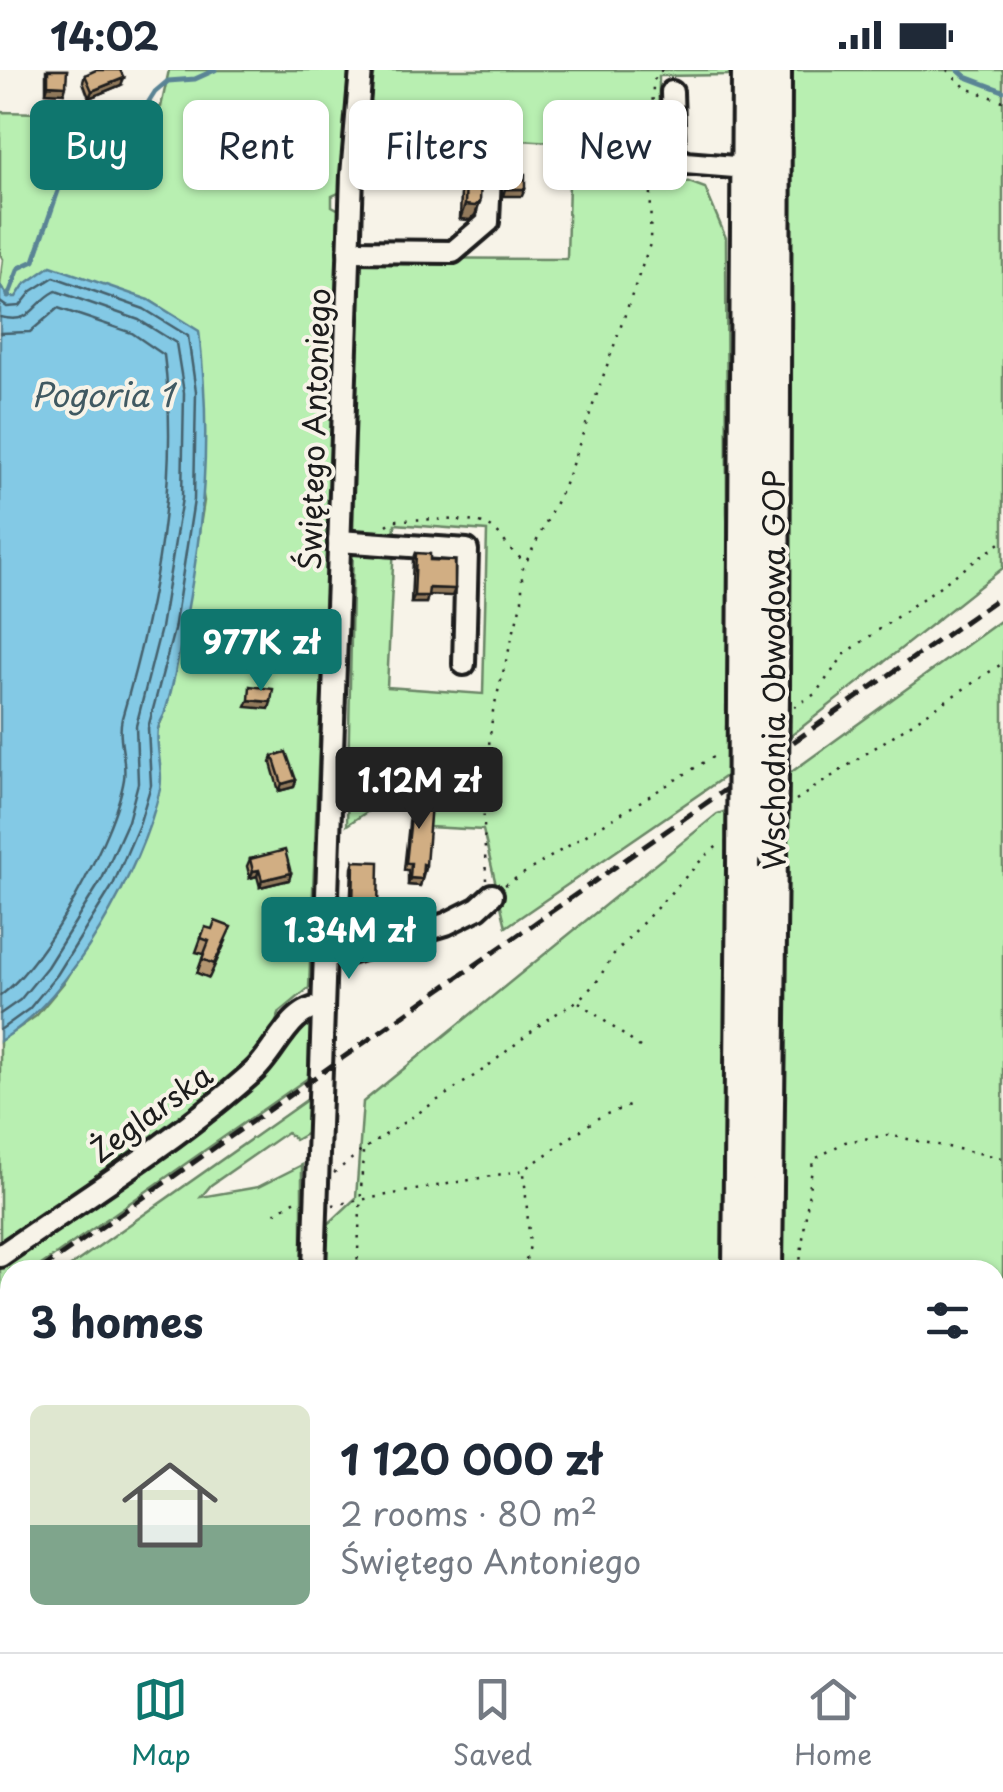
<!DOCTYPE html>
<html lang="en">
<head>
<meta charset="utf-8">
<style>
  body { margin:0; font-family:"Playpen Sans",sans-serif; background:#f2f2f3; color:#1f2937; height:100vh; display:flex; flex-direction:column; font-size:38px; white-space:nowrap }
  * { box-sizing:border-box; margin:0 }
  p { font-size:32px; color:#747a83 }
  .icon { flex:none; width:55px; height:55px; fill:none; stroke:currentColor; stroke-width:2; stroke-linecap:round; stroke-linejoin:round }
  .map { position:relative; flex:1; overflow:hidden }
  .drawer { position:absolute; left:0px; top:1190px; width:1005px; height:392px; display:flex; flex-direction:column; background:#fff; border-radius:30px 30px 0 0; box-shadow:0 2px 8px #0004 }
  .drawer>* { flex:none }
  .guide { position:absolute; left:30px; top:30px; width:945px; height:90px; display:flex; gap:20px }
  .price { position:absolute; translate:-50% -85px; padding:0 22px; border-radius:10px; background:#0f766e; color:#fff; font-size:32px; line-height:65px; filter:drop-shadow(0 2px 5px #0008) }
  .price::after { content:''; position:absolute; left:50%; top:60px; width:30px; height:22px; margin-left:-15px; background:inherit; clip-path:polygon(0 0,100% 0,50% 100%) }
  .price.active { background:#222; color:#fff }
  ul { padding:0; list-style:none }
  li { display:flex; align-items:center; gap:30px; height:250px; padding:0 30px }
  li span { display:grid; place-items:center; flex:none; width:280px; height:200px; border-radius:15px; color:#555 }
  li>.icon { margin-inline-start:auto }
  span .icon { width:120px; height:120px; fill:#fffc; stroke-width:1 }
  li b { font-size:42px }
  h2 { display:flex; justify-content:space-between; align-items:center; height:120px; padding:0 30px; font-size:42px }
  .pill { padding:0 35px; border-radius:15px; background:#fff; box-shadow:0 2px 8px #0004; font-size:35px; line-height:90px }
  .pill.active { background:#0f766e; color:#fff }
  .status { display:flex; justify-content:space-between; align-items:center; height:70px; padding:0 50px; background:#fff; direction:ltr }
  .status svg { height:28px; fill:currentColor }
  .tab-bar { display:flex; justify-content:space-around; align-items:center; height:140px; border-top:2px solid #e0e1e3; background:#fff; font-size:28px; color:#747a83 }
  .tab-bar a { display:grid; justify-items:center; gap:5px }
  .tab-bar .active { color:#0f766e }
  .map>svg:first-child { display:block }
  .green { fill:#b8efb1; stroke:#6a8666; stroke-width:2.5; fill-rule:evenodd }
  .water { fill:#83c9e5; stroke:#5a8495; stroke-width:2.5 }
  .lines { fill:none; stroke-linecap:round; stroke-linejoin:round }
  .shore { stroke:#45616c; stroke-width:2.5 }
  .stream { stroke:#5a8495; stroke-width:5 }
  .minor-casing { stroke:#1c1c1c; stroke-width:28 }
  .highway-casing { stroke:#1c1c1c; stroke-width:38 }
  .path { stroke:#1c1c1c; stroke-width:2.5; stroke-dasharray:2.5 8; stroke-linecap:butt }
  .minor { stroke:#f7f3e8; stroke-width:20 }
  .highway { stroke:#f7f3e8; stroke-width:30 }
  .rail { stroke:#1c1c1c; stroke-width:5; stroke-dasharray:15 8; stroke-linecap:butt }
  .highway-bridge-casing { stroke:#1c1c1c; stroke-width:38; stroke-linecap:butt }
  .highway-bridge { stroke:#f7f3e8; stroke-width:30 }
  .wall { fill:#b49671; stroke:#1c1c1c; stroke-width:2.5 }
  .shaded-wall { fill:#927a5c; stroke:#1c1c1c; stroke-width:2.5 }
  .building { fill:#d1ae83; stroke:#1c1c1c; stroke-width:2.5 }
  .labels { text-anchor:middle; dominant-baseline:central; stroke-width:8; stroke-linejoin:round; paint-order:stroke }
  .street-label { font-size:30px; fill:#1c1c1c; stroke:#f7f3e8 }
  .water-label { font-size:32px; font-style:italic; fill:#405962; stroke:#f7f3e8 }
</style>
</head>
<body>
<div class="status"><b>14:02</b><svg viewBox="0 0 49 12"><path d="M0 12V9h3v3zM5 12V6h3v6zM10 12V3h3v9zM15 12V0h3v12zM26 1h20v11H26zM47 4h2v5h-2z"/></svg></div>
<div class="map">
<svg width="1003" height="1582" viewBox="0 0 1003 1582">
  <rect width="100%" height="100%" fill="#f7f3e8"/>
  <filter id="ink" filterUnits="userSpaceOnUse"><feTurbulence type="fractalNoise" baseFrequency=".01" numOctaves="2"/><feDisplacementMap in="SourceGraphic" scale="20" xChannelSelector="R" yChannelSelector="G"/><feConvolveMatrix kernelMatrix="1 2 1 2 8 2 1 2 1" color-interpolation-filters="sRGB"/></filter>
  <g filter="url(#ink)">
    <g class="green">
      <polygon points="169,0 350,0 341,122 332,126 332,136 341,141 309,918 280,942 264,980 227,1014 0,1173 0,971 36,946 66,910 122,819 158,659 164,644 183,562 204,431 172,245 149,230 8,227 0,215 3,189 0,184 0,42 44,43 161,37"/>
      <path d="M375,0H729V5L659,6L658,88L675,107L705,118L726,168L727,443L733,630L727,705L506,857L483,760L429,757L432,699L347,755L359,188L567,189L570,73L364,61ZM395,454L487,461L483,624L387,617Z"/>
      <polygon points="788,0 1003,0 1003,498 787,669"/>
      <polygon points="1003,549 1003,1582 777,1582 777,1572 995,1572 995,1200 780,1200 786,706"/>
      <polygon points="726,741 730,808 726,1200 323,1200 324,1158 356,1128 363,1032 717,744"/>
      <polygon points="308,952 314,956 314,975 309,976 308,1008 34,1200 10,1200 10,1217 0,1224 0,1194 260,1007 280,987 300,956"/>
      <polygon points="308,1029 308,1047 313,1048 309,1062 295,1070 287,1062 211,1115 201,1127 258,1117 302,1095 302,1200 65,1200"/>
      <polygon points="10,1239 10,1572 269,1572 269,1582 0,1582 0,1246"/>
      <polygon points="314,1572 721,1573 721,1582 314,1582"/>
    </g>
    <path class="water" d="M51,196L149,230L199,261C212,368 204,457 183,563C178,590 173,619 164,645C162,649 159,654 158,659C155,678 164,699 160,719C142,799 71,928 0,971V215L8,227H16L24,215Z"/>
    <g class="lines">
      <g class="shore">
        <polyline points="0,232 7,237 20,236 32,221 54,207 144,239 188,266 196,322 194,430 174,560 148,658 151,715 139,755 113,815 57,905 29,939 0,960"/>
        <path d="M0,247C34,255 31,234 56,221L139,250L176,273L184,323L182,428L161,558L136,656L138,713L128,751L102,809L47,897L20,930L0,944"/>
        <path d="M0,263L30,262L58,238L132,263L164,285C180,406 156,532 122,648C117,668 127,689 124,709C115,765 46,893 0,926"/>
      </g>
      <g class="stream">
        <polyline points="958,0 966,7 1003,21"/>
        <polyline points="8,227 19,198 34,191 60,115 69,109 70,98 85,85 129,63 155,22 168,11 195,9 215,0"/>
      </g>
      <g class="minor-casing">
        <g id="minor">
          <polyline points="672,22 674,84 685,93 747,98"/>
          <polyline points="349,181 453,182 488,152 491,82"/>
          <polyline points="339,471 467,480 464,594"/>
          <polyline points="325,885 343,885 446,854 478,838 492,825"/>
          <path d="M0,1186C85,1127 176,1071 253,1002C276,982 290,937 323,937"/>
          <polyline points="314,1200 352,105 361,0"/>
          <polyline points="304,1582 304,1572"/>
        </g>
      </g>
      <g class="highway-casing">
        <g id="highway">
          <polyline points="773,626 775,0"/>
          <polyline points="744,629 748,0"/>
          <polyline points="739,1200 743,798"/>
          <polyline points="766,1200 771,782"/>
          <polyline points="736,1582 736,1572"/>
          <polyline points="763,1582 763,1572"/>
        </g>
      </g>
      <g class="path">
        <polyline points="947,0 966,18 1003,31"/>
        <path d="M387,455L394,450C415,450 475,446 492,458C503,466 508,481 526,492"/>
        <polyline points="794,637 815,624 845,584 1003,471"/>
        <polyline points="796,730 1003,593"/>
        <polyline points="486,810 483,726 493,641 522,530 522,500 564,417 650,174 653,11 662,0"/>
        <polyline points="505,815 719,683"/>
        <polyline points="579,932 640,977"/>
        <polyline points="334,1103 364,1079 483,1000 546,950 577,931 596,913 613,885 705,786 720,774"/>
        <polyline points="333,1135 524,1100 601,1046 632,1035"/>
        <polyline points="275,1143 299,1128"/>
        <polyline points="357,1200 363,1082"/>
        <polyline points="523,1200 530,1176 524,1103"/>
        <polyline points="799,1200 813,1090 845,1072 888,1065 1003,1088"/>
        <polyline points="337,1582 337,1572"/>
      </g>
      <use href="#minor" class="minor"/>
      <use href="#highway" class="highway"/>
      <g class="rail">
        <polyline points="40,1200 1003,525"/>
        <polyline points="0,1239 10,1232"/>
      </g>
      <g class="highway-bridge-casing">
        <g id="highway-bridge">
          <polyline points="771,782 773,626"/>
          <polyline points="743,798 744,629"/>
        </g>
      </g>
      <use href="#highway-bridge" class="highway-bridge"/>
    </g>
    <g class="wall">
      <polygon points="46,0 67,0 64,23 46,22"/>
      <polygon points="85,5 121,15 89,28 83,12"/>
      <polygon points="467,82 475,145 470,150 460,149 462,95"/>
      <polygon points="416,483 430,490 452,526 428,525 426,533 411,533 413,490"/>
      <polygon points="273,686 296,710 294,717 279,721 271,693"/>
      <polygon points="414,719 426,795 420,816 408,815 408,800 404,800 412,726"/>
      <polygon points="250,789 291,803 289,810 260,817 257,806 250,808 247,796"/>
      <polygon points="354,791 378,841 375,848 350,847 352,798"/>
      <polygon points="205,857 226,871 209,908 197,903 204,884 196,882"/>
    </g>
    <g class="shaded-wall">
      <polygon points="124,8 121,15 89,28 92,21"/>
      <polygon points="48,15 66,16 64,23 46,22"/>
      <polygon points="505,119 525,119 522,126 503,126"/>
      <polygon points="480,132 475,145 470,150 460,149 465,135"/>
      <polygon points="429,518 455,519 452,526 426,525"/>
      <polygon points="414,526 428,526 426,533 411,533"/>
      <polygon points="249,630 271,632 269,639 246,637"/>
      <polygon points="296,710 294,717 279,721 282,714"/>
      <polygon points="259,800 257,806 250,808 253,801"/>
      <polygon points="291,803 289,810 260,817 262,810"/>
      <polygon points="410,808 422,809 420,816 408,815"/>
      <polygon points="353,840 378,841 375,848 350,847"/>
    </g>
    <g class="building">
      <polygon points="48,0 67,0 66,16 48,15"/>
      <polygon points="96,0 120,0 124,8 92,21 85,5"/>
      <polygon points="467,82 482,82 480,132 475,136 465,135"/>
      <polygon points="506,104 525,104 525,119 505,119"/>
      <polygon points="416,483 430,484 430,490 455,491 455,519 429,518 428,526 414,526"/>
      <polygon points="250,616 273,619 271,632 249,630"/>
      <polygon points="286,682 296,710 282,714 273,686"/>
      <polygon points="414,719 432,721 426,795 423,794 422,809 410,808 411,793 406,793"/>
      <polygon points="285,780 291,803 262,810 259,800 253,801 250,789"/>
      <polygon points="354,791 379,792 378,841 353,840"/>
      <polygon points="215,851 231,857 214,894 202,889 209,871 201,868 205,857 212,859"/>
    </g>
  </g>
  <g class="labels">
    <g class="street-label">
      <text transform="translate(313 359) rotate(-88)">Świętego Antoniego</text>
      <text transform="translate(772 600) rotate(-90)">Wschodnia Obwodowa GOP</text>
      <text transform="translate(150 1042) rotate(-36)">Żeglarska</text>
    </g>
    <g class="water-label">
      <text x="102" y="324">Pogoria 1</text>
    </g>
  </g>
</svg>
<b class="price" style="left:261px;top:624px">977K zł</b>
<b class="price active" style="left:419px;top:762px">1.12M zł</b>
<b class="price" style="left:349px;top:912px">1.34M zł</b>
<div class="guide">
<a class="pill active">Buy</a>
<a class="pill">Rent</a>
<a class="pill">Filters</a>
<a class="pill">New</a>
</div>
<section class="drawer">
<h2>3 homes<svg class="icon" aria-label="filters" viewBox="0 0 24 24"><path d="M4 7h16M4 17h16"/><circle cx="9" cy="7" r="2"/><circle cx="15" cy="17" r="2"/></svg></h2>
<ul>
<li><span style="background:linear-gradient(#dfe7d0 60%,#7fa58c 0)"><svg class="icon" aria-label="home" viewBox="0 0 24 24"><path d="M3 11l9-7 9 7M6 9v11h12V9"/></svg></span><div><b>1 120 000 zł</b><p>2 rooms · 80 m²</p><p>Świętego Antoniego</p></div></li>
</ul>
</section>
</div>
<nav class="tab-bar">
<a class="active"><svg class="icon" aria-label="map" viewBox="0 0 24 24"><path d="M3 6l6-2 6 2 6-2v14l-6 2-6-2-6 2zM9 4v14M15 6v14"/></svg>Map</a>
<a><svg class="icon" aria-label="saved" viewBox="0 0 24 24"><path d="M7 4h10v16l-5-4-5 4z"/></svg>Saved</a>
<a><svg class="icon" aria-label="home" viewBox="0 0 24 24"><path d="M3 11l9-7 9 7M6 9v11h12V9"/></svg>Home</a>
</nav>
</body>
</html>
